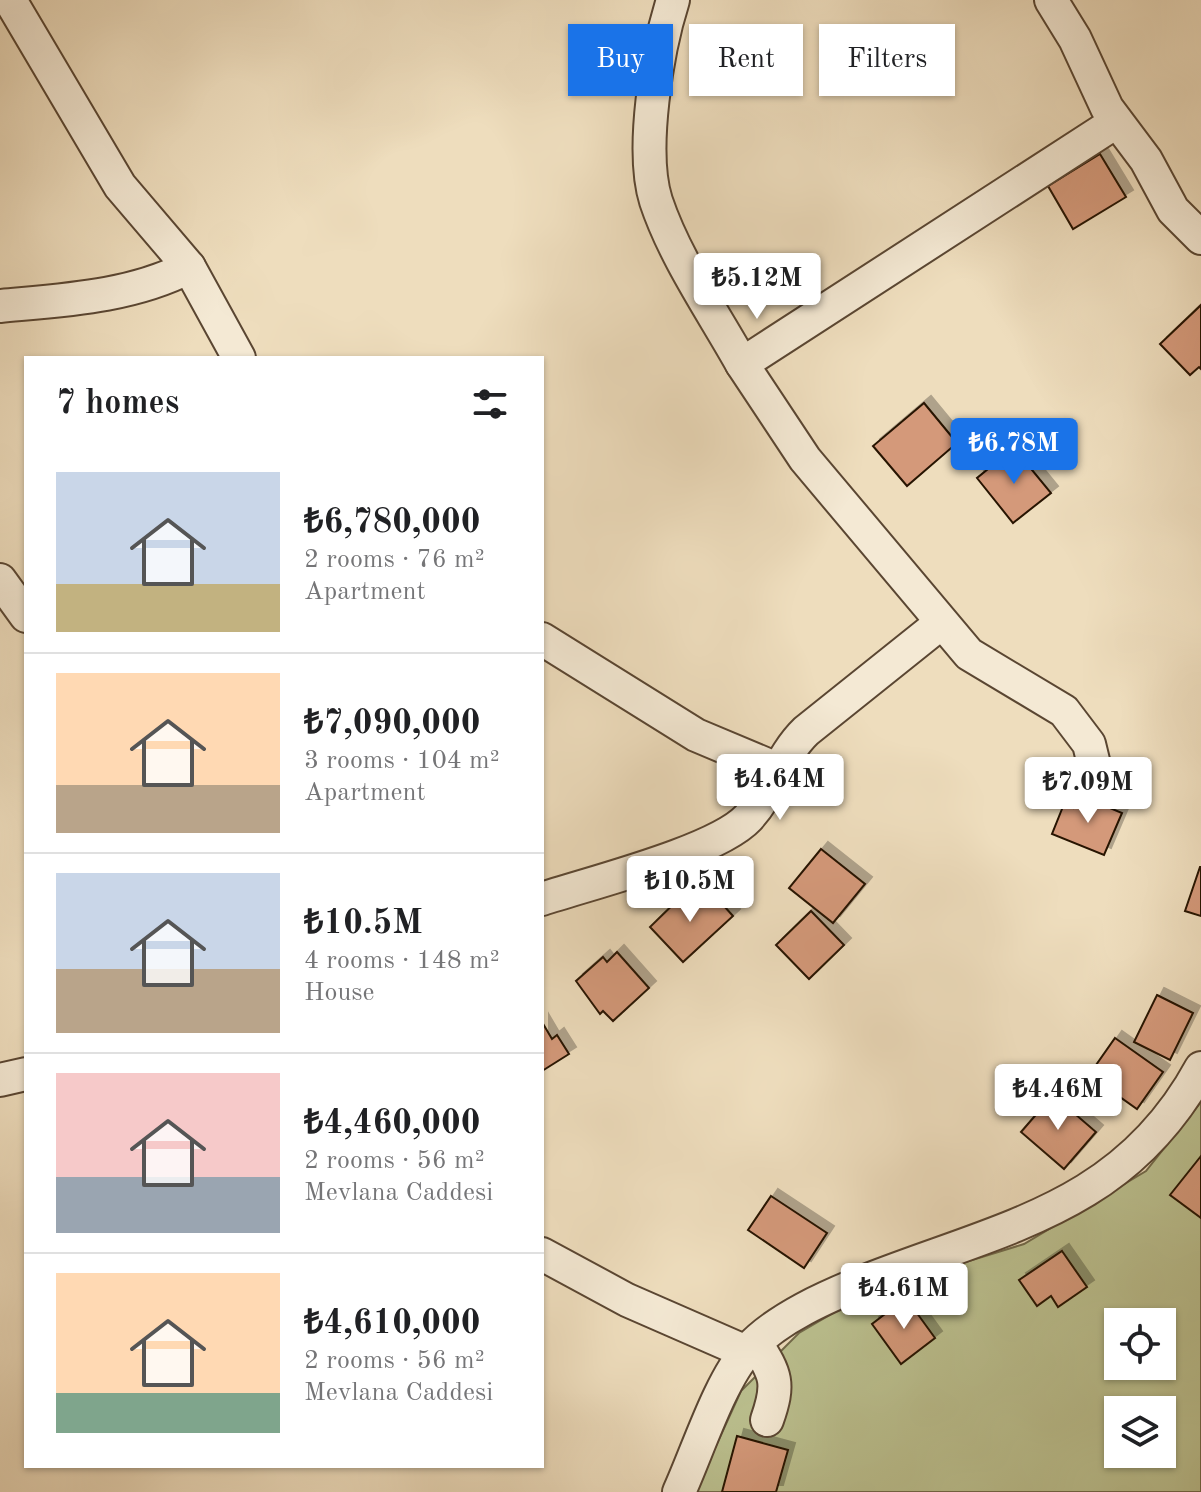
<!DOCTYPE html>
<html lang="en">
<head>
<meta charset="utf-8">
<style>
  body { margin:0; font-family:"Old Standard TT",serif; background:#f6f6f6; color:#202124; height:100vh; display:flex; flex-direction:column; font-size:30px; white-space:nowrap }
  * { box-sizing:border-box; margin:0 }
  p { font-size:26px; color:#757577 }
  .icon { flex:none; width:44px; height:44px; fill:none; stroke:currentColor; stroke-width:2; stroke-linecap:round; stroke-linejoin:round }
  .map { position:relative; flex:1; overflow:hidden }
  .side { position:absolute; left:24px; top:356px; width:520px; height:1112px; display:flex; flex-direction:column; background:#fff; border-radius:0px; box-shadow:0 2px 6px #0004 }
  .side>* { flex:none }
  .guide { position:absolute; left:568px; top:24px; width:512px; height:72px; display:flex; gap:16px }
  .controls { position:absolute; left:1104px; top:1308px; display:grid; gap:16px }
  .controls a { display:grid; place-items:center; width:72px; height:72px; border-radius:0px; background:#fff; box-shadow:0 2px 6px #0004; font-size:40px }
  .price { position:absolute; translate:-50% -68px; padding:0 18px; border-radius:8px; background:#fff; color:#222; font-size:26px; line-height:52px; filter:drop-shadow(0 2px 4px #0008) }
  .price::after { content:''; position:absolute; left:50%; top:48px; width:24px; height:18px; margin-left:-12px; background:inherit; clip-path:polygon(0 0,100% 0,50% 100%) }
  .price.active { background:#1a73e8; color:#fff }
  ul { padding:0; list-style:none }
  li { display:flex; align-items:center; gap:24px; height:200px; padding:0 32px }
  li+li { border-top:2px solid #e0e0e0 }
  li span { display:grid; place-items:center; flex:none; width:224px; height:160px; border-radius:0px; color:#555 }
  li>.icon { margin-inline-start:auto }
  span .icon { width:96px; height:96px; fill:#fffc; stroke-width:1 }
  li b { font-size:34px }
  h2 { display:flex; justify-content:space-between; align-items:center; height:96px; padding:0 32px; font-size:34px }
  .tag { padding:0 28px; border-radius:0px; background:#fff; box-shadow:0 2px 6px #0004; font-size:28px; line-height:72px }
  .tag.active { background:#1a73e8; color:#fff }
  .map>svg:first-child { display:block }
  .green { fill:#bbc08f; stroke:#726a4a; stroke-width:2; fill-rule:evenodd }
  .building { fill:#d4997a; stroke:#281304; stroke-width:2; filter:url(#shadow) }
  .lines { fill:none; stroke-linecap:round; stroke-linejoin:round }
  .minor-casing { stroke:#5a4632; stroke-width:36 }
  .minor { stroke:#f4e9d4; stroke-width:32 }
</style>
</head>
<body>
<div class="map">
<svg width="1201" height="1492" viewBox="0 0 1201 1492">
  <defs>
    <filter id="shadow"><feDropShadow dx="7" dy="-7" stdDeviation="0" flood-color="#0004"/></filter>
  </defs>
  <rect width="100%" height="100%" fill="#eeddbd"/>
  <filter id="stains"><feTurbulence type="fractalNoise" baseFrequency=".0025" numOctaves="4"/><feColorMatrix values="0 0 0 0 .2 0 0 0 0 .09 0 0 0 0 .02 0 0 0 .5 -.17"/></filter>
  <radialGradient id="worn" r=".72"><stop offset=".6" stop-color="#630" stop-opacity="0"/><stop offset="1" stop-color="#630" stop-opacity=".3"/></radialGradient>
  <path class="green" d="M1201,1102V1492H695L741,1391L799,1333L847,1305L930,1273L1024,1244L1146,1171ZM1118,1322H1162V1366H1118ZM1118,1410H1162V1454H1118Z"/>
  <g class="building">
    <polygon points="1100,154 1126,197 1073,229 1048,186"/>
    <polygon points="1201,305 1201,369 1199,367 1190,375 1160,344"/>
    <polygon points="924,403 957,443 907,486 873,446"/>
    <polygon points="1014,448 1051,493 1013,523 977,478"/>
    <polygon points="1079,795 1122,813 1104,855 1052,834 1064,804 1073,808"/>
    <polygon points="821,849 865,884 833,923 789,888"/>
    <polygon points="1200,867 1201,867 1201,916 1185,911"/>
    <polygon points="688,890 703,906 715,896 733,916 683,962 650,927"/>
    <polygon points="811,911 844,945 809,979 776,945"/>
    <polygon points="617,952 649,988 613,1021 603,1011 600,1014 576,981 603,957 607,962"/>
    <polygon points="1157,995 1193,1013 1170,1060 1134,1042"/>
    <polygon points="542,1022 552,1039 557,1035 569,1054 542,1071"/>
    <polygon points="1115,1038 1163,1072 1137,1109 1089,1075"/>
    <polygon points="1053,1095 1096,1132 1064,1169 1021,1132"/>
    <polygon points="1201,1156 1201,1218 1170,1195"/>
    <polygon points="771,1196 827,1233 804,1268 748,1230"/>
    <polygon points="1062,1251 1087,1287 1058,1307 1051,1296 1037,1306 1019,1280"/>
    <polygon points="906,1298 935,1338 901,1364 872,1324"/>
    <polygon points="737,1436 788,1450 776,1492 722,1492"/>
  </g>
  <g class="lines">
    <g class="minor-casing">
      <g id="minor">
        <polyline points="10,0 120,186 189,267 239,358"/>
        <path d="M673,0C657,50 640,151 656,201C675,258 713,312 742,364"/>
        <polyline points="1051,0 1075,39 1107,108 1146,160 1173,210 1201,238"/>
        <path d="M0,306C64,300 131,297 189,267"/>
        <polyline points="0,580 26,616"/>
        <polyline points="542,639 696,735 777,769"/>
        <polyline points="1099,785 1089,744 1064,711 969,654 805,459 742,364 1116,122"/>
        <path d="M542,899C590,883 716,852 748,818C772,792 780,756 806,731L941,623"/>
        <polyline points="0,1080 26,1074"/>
        <polyline points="542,1254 627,1300 746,1352"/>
        <path d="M756,1343C776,1375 780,1383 767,1420"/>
        <path d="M679,1492C697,1453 720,1380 748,1350C777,1318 828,1296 868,1280C1003,1227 1125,1208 1201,1068"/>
      </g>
    </g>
    <use href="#minor" class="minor"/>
  </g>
  <rect width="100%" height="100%" filter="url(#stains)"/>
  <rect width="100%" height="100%" fill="url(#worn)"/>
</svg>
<div class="controls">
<a><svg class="icon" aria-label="locate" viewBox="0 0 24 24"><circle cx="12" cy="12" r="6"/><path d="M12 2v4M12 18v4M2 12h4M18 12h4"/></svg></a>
<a><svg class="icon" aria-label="layers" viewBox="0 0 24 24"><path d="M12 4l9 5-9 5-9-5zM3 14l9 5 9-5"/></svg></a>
</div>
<b class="price" style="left:757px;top:321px">₺5.12M</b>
<b class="price active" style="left:1014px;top:486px">₺6.78M</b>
<b class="price" style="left:780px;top:822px">₺4.64M</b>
<b class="price" style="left:1088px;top:825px">₺7.09M</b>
<b class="price" style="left:690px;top:924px">₺10.5M</b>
<b class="price" style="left:1058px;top:1132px">₺4.46M</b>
<b class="price" style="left:904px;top:1331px">₺4.61M</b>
<div class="guide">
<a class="tag active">Buy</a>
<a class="tag">Rent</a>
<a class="tag">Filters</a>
</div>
<section class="side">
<h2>7 homes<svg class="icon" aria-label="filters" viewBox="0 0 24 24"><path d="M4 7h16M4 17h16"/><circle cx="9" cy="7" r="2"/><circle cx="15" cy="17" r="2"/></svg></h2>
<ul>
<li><span style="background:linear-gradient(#c9d6e8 70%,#c2b280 0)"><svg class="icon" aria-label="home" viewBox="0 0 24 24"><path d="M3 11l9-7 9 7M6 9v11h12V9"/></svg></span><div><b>₺6,780,000</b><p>2 rooms · 76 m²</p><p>Apartment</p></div></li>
<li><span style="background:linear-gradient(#ffd9b3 70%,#b9a48a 0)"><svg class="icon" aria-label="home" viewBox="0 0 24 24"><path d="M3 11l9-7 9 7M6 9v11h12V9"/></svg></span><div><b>₺7,090,000</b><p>3 rooms · 104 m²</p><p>Apartment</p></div></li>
<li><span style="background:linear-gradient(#c9d6e8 60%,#b9a48a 0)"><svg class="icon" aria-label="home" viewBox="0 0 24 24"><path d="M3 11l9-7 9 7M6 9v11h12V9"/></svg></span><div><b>₺10.5M</b><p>4 rooms · 148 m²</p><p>House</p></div></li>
<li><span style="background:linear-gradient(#f6c9c9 65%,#9aa5b1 0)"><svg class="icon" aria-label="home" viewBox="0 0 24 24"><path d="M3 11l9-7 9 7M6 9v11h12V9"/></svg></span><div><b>₺4,460,000</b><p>2 rooms · 56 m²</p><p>Mevlana Caddesi</p></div></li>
<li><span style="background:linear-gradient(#ffd9b3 75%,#7fa58c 0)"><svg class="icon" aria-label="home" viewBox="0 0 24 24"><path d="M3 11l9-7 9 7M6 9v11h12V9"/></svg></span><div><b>₺4,610,000</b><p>2 rooms · 56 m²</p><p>Mevlana Caddesi</p></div></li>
</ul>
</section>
</div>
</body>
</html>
